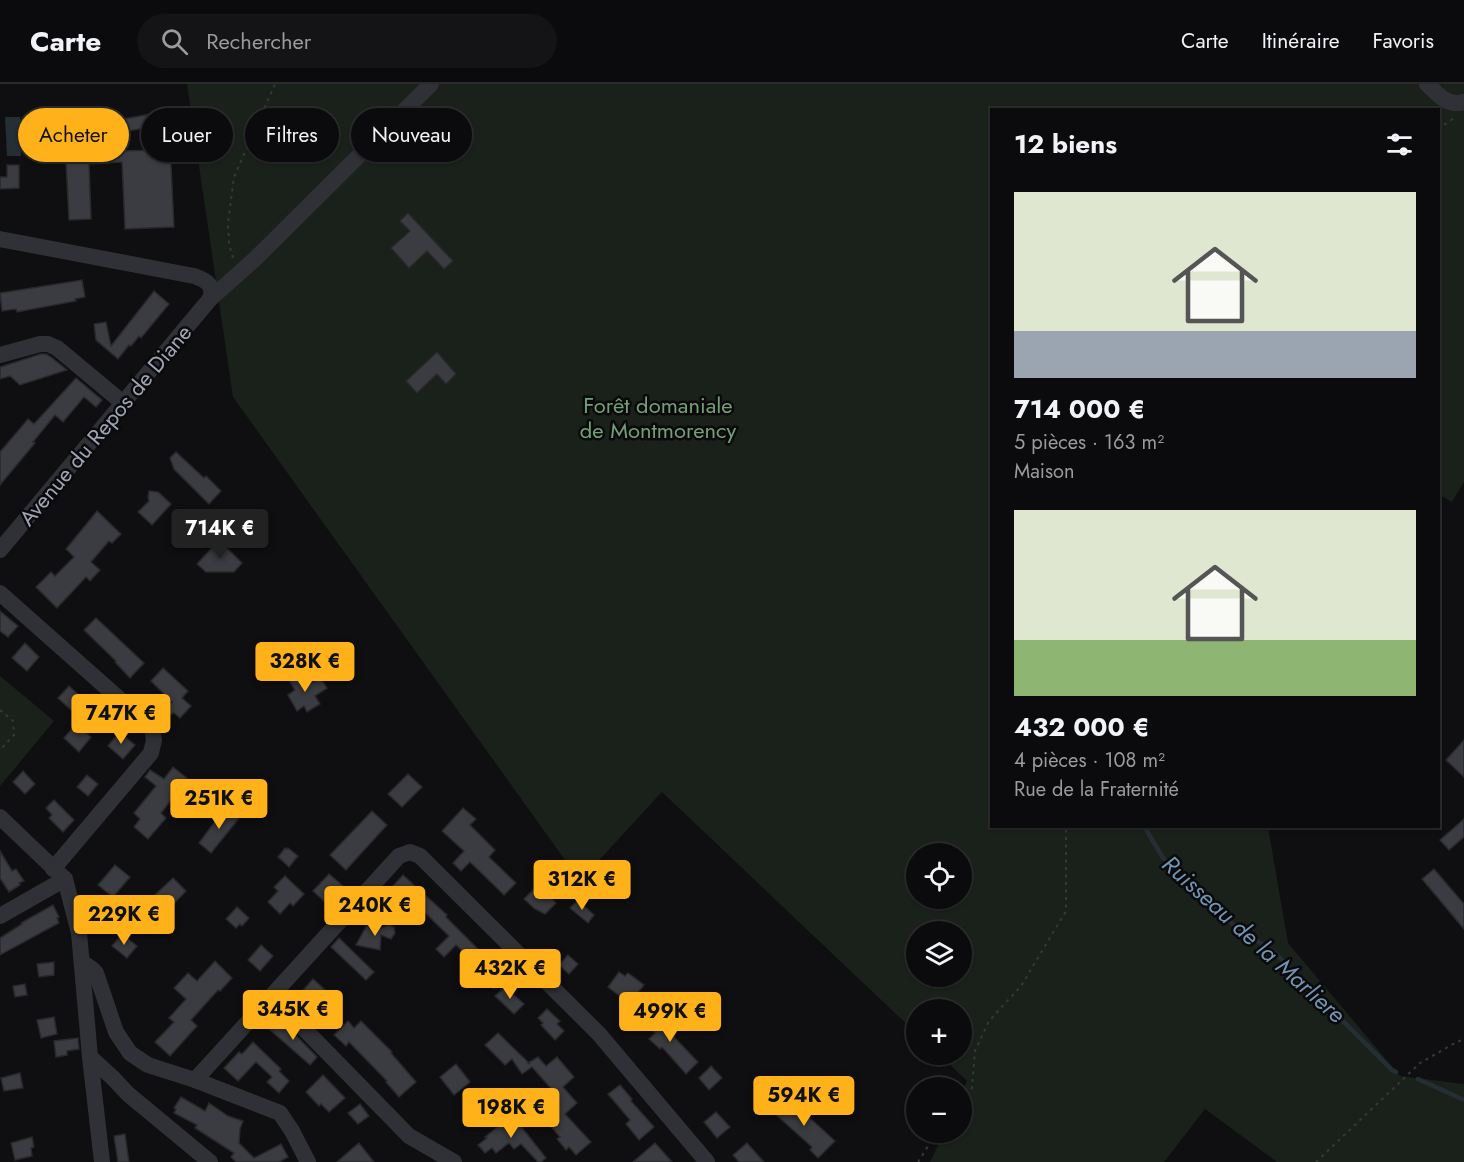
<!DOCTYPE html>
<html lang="fr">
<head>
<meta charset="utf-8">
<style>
  body { margin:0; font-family:Jost,sans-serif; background:#141416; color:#f1f3f6; height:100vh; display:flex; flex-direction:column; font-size:22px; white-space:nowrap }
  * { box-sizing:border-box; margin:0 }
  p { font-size:20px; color:#9a9b9d }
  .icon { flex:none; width:33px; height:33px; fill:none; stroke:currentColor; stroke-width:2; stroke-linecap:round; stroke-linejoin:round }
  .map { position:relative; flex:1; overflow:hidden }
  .sheet { position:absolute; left:990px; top:24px; width:450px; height:720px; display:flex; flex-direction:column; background:#0b0b0d; border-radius:0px; box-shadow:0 2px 4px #0004,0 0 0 2px #2b2b2e }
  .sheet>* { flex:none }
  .hud { position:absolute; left:18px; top:24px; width:570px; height:54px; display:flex; gap:12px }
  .controls { position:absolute; left:906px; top:759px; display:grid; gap:12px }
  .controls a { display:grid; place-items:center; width:66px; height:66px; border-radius:50%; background:#0b0b0d; box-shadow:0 2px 4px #0004,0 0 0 2px #2b2b2e; font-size:30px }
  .price { position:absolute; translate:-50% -51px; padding:0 14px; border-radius:6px; background:#ffb119; color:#111; font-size:20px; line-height:39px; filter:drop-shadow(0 2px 3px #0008) }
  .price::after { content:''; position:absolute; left:50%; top:36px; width:18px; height:14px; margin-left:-9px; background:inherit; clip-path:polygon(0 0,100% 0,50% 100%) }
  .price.selected { background:#222; color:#fff }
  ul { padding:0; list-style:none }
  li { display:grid; align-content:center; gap:12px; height:318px; padding:0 24px }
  li span { display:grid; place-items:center; height:186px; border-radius:0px; color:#555 }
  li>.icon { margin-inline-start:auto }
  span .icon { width:108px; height:108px; fill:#fffc; stroke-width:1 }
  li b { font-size:26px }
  h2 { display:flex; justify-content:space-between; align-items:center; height:72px; padding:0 24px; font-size:26px }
  .chip { padding:0 21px; border-radius:27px; background:#0b0b0d; box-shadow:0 2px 4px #0004,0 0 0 2px #2b2b2e; font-size:21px; line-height:54px }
  .chip.selected { background:#ffb119; color:#111 }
  header { display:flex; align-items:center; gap:36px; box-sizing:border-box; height:84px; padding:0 30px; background:#0b0b0d; border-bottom:2px solid #2b2b2e }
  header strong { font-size:28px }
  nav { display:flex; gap:33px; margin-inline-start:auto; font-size:21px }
  .search { width:420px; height:54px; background:#141416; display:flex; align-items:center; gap:15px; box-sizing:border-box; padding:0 21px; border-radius:33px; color:#9a9b9d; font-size:22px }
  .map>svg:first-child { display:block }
  .green { fill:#19211a; fill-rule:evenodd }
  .water { fill:#252e35 }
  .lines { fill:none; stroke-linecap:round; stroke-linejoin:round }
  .stream { stroke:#252e35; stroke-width:4.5 }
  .building { fill:#3b3c41; stroke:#29292d; stroke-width:1.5 }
  .path { stroke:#36383d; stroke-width:2; stroke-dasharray:3 4.5; stroke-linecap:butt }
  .minor { stroke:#303136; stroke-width:16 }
  .labels { text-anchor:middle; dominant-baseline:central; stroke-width:5; stroke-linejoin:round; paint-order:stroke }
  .park-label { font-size:22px; fill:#74a077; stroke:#0a0a0c }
  .street-label { font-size:22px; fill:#9fa5b3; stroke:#0a0a0c }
  .water-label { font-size:24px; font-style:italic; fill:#7294b2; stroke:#0a0a0c }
</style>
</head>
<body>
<header>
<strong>Carte</strong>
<div class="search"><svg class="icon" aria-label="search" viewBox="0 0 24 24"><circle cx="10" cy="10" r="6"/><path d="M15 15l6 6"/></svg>Rechercher</div>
<nav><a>Carte</a><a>Itinéraire</a><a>Favoris</a></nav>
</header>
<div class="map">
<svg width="1464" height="1078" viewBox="0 0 1464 1078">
  <rect width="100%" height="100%" fill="#0f0f11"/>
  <g class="green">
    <path d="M187,0H1464V398L1452,418L1438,410V26H992V742L1268,743L1288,859L1400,992L1464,1000V1078H1277L1205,1025L1164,1078H930L944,1049L962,1048V1010L967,997L940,971L962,970V926H916V949L662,708L580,797L233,313ZM916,770H962V814H916ZM916,848H962V892H916Z"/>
    <polygon points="0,592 54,637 0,702"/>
  </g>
  <polygon class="water" points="5,33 20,33 21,72 7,72"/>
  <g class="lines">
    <g class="stream">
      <polyline points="1144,742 1163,774 1207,818 1241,847 1273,867 1392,986 1396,988"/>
      <polyline points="1418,995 1464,1016"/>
    </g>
  </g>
  <g class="building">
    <polygon points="157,29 157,42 63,58 62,55 33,57 33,45 78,43"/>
    <polygon points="169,41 174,143 125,145 122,78 89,80 91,135 69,136 66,78 43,75 43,69 158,66 157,42"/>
    <polygon points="7,81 19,81 19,104 0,105 0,93 7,93"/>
    <polygon points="408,129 453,177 444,185 427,167 409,184 391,164 410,147 400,137"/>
    <polygon points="82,196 85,213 75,215 76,217 17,228 16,225 2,227 0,209"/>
    <polygon points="154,207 169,220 141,254 139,252 131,262 129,261 118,275 96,256 94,240 106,238 111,262"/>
    <polygon points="437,268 456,290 446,300 437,290 417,309 406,297"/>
    <polygon points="41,270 46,270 51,273 67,286 20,301 10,292 0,295 0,283"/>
    <polygon points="76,294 102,316 96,323 84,313 63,338 55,331 33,358 35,359 0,401 0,368 28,335 34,340"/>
    <polygon points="176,368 204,394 206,392 221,407 209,420 174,385 170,374"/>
    <polygon points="149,407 158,408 171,420 152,441 138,428 149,417 148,413"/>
    <polygon points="207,426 222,441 211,453 201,443 202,441 197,437"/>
    <polygon points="97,427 121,450 112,459 109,457 91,478 100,486 90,497 86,493 57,524 36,503 51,488 55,492 74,473 66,465"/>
    <polygon points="219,456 242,479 234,488 206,488 197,480"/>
    <polygon points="0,527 18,542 8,553 0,547"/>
    <polygon points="96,534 144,579 130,594 115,578 116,577 84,546"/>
    <polygon points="25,559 39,573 27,587 12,574"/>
    <polygon points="163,584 188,607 182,614 191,622 180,634 174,629 159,636 157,634 172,618 151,597"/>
    <polygon points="296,588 306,602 320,593 327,604 315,612 320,620 307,628 304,622 297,627 288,611 295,606 287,593"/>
    <polygon points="69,602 84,616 73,628 58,614"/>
    <polygon points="76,640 91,653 79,668 64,654"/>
    <polygon points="119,648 135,661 123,675 108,662"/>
    <polygon points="1464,656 1464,693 1446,676"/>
    <polygon points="173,683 188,695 161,729 166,734 148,755 134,743 140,735 134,729 156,702 145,693 150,686 164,695"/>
    <polygon points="23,687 35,700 25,710 13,698"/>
    <polygon points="408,690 422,703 402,723 388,710"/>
    <polygon points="87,691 98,700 88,712 77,703"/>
    <polygon points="54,716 74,736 63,748 49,734 52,731 46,724"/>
    <polygon points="225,724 240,733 211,769 199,759"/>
    <polygon points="463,724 476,735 470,741 495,766 489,773 516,799 504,811 470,778 461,787 453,779 464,767 442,747"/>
    <polygon points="372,727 387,741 346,786 330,771"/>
    <polygon points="1464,735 1464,753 1449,766 1440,756"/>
    <polygon points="285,764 287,765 288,764 298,772 289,783 278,773"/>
    <polygon points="0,767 12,787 16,785 24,797 19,799 20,801 9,808 0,794"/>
    <polygon points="115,781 130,793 113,813 98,801"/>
    <polygon points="1434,785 1464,820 1464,845 1422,795"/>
    <polygon points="329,790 343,802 327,820 313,807"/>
    <polygon points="403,791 447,831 446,833 505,892 494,905 473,885 477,881 456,861 444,873 436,865 449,852 414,818 409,823 400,815 397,818 388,810 392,806 390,805"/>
    <polygon points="285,792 304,810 293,822 290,819 280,830 268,818 278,807 274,803"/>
    <polygon points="173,794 186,807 169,825 155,811"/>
    <polygon points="538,801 556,819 545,830 535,825 524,815"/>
    <polygon points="578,816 594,831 588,839 570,824"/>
    <polygon points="53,821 59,833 57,834 59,839 0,871 0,854 22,840 21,839"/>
    <polygon points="237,823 249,834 242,842 240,840 236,844 226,835"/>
    <polygon points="367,841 375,846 389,841 394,843 395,849 391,855 381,851 380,866 356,861"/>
    <polygon points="122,850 137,862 127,874 112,862"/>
    <polygon points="339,854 374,888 366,896 331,863"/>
    <polygon points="261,861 273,872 260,887 248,876"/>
    <polygon points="568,871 578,880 569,890 559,881"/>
    <polygon points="215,877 232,894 220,907 218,906 191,936 197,942 170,972 155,958 174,938 169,934 186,915 174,904 188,889 197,897"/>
    <polygon points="54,878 54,891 39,893 37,880"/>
    <polygon points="619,888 625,892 628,889 644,901 628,921 620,915 621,913 608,903"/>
    <polygon points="313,895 333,913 319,928 299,911"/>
    <polygon points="25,900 27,911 15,913 13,902"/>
    <polygon points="505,903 524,920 514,930 495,912"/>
    <polygon points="547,925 560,937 557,940 564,947 555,956 541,941 543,939 538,934"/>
    <polygon points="653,927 675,950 673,952 698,978 686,990 662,963 660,965 649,955 655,949 643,937"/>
    <polygon points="54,933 57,950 41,954 37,936"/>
    <polygon points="279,934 317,973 310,981 269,945"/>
    <polygon points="348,937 354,944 361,937 392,968 391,969 416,998 399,1013 386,998 387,997 349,958 346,962 334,951"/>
    <polygon points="498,949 530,980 528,979 538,973 546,982 557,973 574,993 563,1003 577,1019 565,1030 591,1058 576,1071 569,1063 566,1066 557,1055 560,1053 537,1026 555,1009 532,983 522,990 512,975 505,981 485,961"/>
    <polygon points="78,954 79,965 67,967 67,971 56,973 54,957"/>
    <polygon points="253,958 281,985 279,987 289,997 279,1009 267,998 272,993 256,978 238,997 224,984 239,968 242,970"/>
    <polygon points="456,980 470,998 454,1011 440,993"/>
    <polygon points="711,982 722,994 709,1006 699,994"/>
    <polygon points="20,989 23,1004 4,1007 1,994"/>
    <polygon points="323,991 345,1014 329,1028 321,1020 319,1022 306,1008"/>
    <polygon points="620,1001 632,1015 631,1017 654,1043 639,1056 626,1040 630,1036 608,1010"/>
    <polygon points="181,1013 205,1027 209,1019 228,1032 243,1037 240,1045 239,1059 254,1074 281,1060 288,1073 279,1078 236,1078 231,1073 234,1069 195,1044 197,1041 174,1029 176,1025 174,1024"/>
    <polygon points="787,1013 835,1057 818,1074 810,1066 812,1063 773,1028"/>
    <polygon points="360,1020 369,1032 358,1040 348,1029"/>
    <polygon points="716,1028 730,1043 717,1054 704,1038"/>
    <polygon points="512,1031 546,1074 541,1078 538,1078 521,1060 514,1065 509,1059 496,1069 492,1064 485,1069 478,1061 487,1054 485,1053"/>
    <polygon points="125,1050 129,1078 118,1078 114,1052"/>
    <polygon points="32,1053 34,1063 31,1064 32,1072 15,1076 11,1059"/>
    <polygon points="359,1059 374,1078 337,1078 354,1063"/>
    <polygon points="655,1059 672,1078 633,1078"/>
    <polygon points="747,1059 764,1078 739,1078 733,1071"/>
  </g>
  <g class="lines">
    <g class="path">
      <polyline points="1438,45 1454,34"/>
      <polyline points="233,174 229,160 228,139 234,93 275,0"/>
      <polyline points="0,626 13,637 14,651 0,666"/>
      <polyline points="962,1017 972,1004 975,967 989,937 1021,902 1066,827 1066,742"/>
      <polyline points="918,1078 937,1048"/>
      <polyline points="1316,1078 1420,979 1455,959 1464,955"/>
    </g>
    <g class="minor">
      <path d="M1427,0C1438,10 1447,23 1464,18"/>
      <path d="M0,155L194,192C206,196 215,201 210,215"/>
      <polyline points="0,271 40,260 48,260 57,264 123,319"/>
      <polyline points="0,466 210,215 255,175 431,0"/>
      <polyline points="0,509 152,644 154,656 151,669 53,785"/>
      <polyline points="0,733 65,795 79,849 90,973 102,1078"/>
      <polyline points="0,832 65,795"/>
      <polyline points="83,879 92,885 96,889 116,948 130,969 148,981 195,996 280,1029 292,1047 308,1078"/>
      <polyline points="272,912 409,1052 454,1078"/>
      <polyline points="90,973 113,994 128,1010 210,1078"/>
      <polyline points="195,996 399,772 410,768 420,772 599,950 707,1078"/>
    </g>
  </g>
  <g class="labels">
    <g class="park-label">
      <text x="658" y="321">Forêt domaniale<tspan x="658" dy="25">de Montmorency</tspan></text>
    </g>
    <g class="street-label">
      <text transform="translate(105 341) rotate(-50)">Avenue du Repos de Diane</text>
    </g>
    <g class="water-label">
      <text transform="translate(1254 855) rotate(42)">Ruisseau de la Marliere</text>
    </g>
  </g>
</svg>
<div class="controls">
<a><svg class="icon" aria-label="locate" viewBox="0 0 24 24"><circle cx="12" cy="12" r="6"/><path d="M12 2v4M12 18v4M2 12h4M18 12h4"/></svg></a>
<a><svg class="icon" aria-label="layers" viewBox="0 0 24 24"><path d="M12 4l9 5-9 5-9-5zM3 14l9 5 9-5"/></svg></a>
<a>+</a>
<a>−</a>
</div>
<b class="price selected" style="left:220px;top:476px">714K €</b>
<b class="price" style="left:305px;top:609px">328K €</b>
<b class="price" style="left:121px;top:661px">747K €</b>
<b class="price" style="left:219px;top:746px">251K €</b>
<b class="price" style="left:582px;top:827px">312K €</b>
<b class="price" style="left:375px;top:853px">240K €</b>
<b class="price" style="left:124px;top:862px">229K €</b>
<b class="price" style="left:510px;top:916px">432K €</b>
<b class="price" style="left:293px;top:957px">345K €</b>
<b class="price" style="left:670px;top:959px">499K €</b>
<b class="price" style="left:804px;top:1043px">594K €</b>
<b class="price" style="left:511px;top:1055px">198K €</b>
<div class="hud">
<a class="chip selected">Acheter</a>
<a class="chip">Louer</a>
<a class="chip">Filtres</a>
<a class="chip">Nouveau</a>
</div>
<section class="sheet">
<h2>12 biens<svg class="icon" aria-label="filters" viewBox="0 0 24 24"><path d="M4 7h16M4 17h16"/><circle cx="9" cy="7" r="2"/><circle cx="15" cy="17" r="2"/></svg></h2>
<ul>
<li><span style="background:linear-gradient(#dfe7d0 75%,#9aa5b1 0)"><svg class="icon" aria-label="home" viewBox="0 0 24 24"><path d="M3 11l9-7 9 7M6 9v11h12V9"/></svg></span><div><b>714 000 €</b><p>5 pièces · 163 m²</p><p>Maison</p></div></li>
<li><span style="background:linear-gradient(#dfe7d0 70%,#8fb573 0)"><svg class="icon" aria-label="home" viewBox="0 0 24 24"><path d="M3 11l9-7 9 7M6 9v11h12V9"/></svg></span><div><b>432 000 €</b><p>4 pièces · 108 m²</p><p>Rue de la Fraternité</p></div></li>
</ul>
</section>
</div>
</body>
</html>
